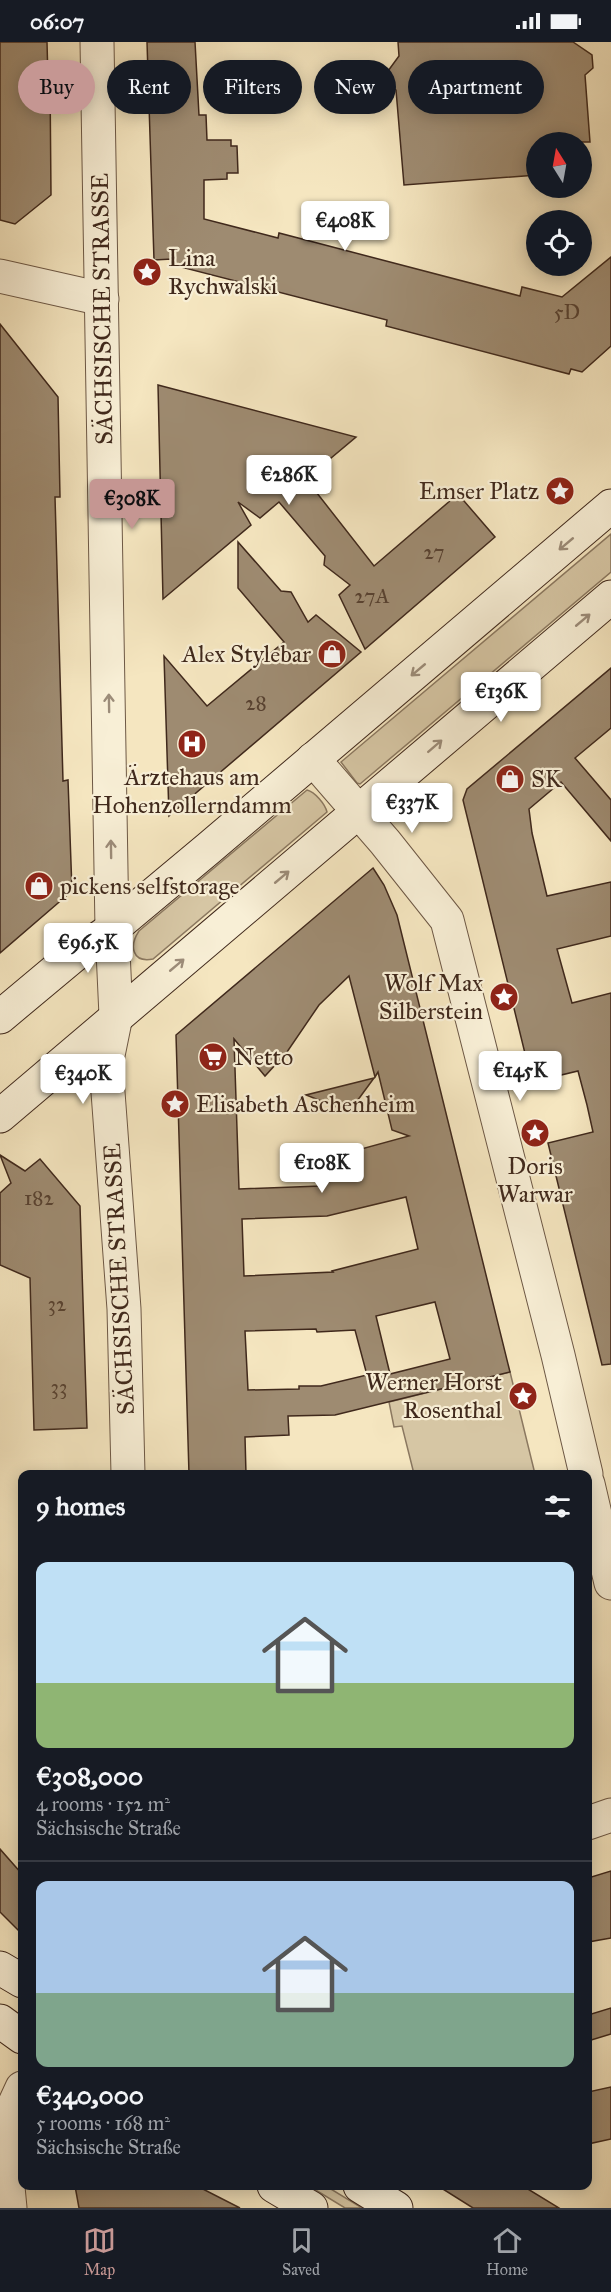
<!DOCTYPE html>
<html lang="en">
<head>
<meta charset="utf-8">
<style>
  body { margin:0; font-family:"IM FELL Great Primer",serif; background:#242831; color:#f1f3f6; height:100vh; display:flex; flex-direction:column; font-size:22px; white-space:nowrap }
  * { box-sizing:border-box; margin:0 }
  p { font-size:20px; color:#9ea1a6 }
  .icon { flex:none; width:33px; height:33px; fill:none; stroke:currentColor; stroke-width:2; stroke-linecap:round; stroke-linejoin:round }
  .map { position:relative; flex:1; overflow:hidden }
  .details { position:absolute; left:18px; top:1428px; width:574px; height:720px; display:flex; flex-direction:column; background:#171b24; border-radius:12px; box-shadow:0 3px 15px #0003 }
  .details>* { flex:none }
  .top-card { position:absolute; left:18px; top:18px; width:576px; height:54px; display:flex; gap:12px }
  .needle { width:39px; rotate:349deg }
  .tools { position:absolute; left:526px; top:90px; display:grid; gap:12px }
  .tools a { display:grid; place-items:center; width:66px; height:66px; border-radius:50%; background:#171b24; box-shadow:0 3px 15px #0003; font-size:30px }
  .price { position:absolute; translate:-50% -51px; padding:0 14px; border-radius:6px; background:#fff; color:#222; font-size:20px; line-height:39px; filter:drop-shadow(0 2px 3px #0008) }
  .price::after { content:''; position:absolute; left:50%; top:36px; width:18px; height:14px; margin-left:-9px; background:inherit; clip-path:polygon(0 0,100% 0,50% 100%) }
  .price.current { background:#c59692; color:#111 }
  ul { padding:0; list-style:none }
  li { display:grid; align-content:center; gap:12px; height:318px; padding:0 18px }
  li+li { border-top:2px solid #363941 }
  li span { display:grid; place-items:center; height:186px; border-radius:12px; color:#555 }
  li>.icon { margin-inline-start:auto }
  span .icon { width:108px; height:108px; fill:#fffc; stroke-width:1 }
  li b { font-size:26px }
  h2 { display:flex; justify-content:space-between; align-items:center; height:72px; padding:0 18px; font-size:26px }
  .pill { padding:0 21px; border-radius:27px; background:#171b24; box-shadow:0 3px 15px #0003; font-size:21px; line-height:54px }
  .pill.current { background:#c59692; color:#111 }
  .status { display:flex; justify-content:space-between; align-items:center; height:42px; padding:0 30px; background:#171b24; direction:ltr }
  .status svg { height:16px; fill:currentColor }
  .dock { display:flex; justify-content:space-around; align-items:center; height:84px; border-top:2px solid #363941; background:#171b24; font-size:16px; color:#9ea1a6 }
  .dock a { display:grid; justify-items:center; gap:3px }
  .dock .current { color:#c59692 }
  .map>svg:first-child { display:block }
  .green { fill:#d6c6a4; stroke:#8b7860; stroke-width:1.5 }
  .building { fill:#9e8b71; stroke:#40291c; stroke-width:1.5; fill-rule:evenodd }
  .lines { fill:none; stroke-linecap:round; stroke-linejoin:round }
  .street-casing { stroke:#6d5845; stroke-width:35 }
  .secondary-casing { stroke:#40291c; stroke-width:35 }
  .street { stroke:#f8efd6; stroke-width:33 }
  .secondary { stroke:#f8efd6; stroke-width:33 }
  .oneway { stroke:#9c8c79 }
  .labels { text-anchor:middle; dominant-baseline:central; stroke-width:4.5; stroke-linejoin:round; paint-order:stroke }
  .number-label { font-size:21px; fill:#584231 }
  .poi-label { font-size:24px; fill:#40291c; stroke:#f8efd6; text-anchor:start }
  .street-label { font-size:24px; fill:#40291c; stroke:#f8efd6 }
</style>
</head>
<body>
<div class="status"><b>06:07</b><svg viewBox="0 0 49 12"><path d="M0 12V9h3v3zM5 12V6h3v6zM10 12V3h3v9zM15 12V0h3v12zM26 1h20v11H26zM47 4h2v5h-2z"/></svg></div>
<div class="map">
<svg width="611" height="2166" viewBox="0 0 611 2166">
  <rect width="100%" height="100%" fill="#f5e6c0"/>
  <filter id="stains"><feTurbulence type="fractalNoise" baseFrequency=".00333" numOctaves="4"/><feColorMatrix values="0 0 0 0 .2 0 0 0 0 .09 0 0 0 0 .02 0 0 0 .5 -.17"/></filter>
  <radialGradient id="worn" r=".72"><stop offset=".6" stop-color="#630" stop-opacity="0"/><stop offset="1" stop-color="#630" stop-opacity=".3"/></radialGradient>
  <g class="green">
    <polygon points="611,492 611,530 360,742 357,741 341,720"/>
    <path d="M307,748C315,750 325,762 327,770L153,917C132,921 129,904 139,889Z"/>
    <polygon points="510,1330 535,1432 414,1432 402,1384 394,1385 389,1360"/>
    <polygon points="309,2144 326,2144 362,2166 345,2166"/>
  </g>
  <g class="building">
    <polygon points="0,0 47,0 48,38 50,38 51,153 15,182 0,178"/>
    <polygon points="147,0 195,0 199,73 206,73 207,98 231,98 231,104 237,104 238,131 227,131 227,137 204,138 204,177 278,196 279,191 520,254 522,245 562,255 611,215 611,304 582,330 571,327 569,332 386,284 387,278 173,223 172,217 154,218"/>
    <polygon points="398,0 573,0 592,13 593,26 585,33 590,100 537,100 537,133 404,143 396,48 388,41 388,29 399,14"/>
    <polygon points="0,282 58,355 60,455 55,455 63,739 68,738 72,849 0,911"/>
    <polygon points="158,343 356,395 306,437 374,524 458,452 495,495 365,607 339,553 350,543 324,523 325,514 279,460 260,476 238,460 251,483 163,557"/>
    <polygon points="238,500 281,549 291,550 308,580 316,573 361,610 169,774 164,614 207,664 284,600 238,546"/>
    <polygon points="611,626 611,686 575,716 611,758 611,799 561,740 529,767 532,791 547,854 611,840 611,894 557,907 572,961 611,951 611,1322 602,1323 548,1101 593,1090 587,1063 578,1029 532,1040 463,758 467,747"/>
    <path d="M373,826L384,843L397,873L510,1330L335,1373L288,1374L289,1393L245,1395L246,1432H189L176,993ZM349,934L375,1035L378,1030L392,1088L409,1094L325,1117L319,1111L320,1144L239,1147L234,997L265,1034L287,1010L319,963ZM406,1155L418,1207L332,1229L333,1230L244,1234L242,1177L327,1174ZM435,1260L450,1317L390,1332L376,1274ZM316,1287L317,1290L355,1288L367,1333L321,1344H299V1347L248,1348L245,1289Z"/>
    <polygon points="374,1036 349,1070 306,1053"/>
    <polygon points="0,1113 25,1129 40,1117 80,1164 87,1386 34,1388 30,1236 0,1223 0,1151 11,1141"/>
    <polygon points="0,1807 22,1832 22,1892 0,1870"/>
    <polygon points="611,1829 611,1896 588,1900 588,1836"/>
    <polygon points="611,1966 611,1992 588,1999 588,1973"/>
    <polygon points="611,2045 611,2097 588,2102 588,2050"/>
    <polygon points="75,2144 197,2144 240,2166 79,2166"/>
    <polygon points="438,2144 523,2144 559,2166 473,2166"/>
  </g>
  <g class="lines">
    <g class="street-casing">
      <g id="street">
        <polyline points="97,0 112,887 116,974 106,1023 124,1267 128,1432"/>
        <polyline points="0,234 102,257"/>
        <polyline points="313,717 385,800 447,878 558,1313 586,1432"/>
        <polyline points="588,1442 611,1541"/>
        <polyline points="588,1781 611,1773"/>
        <polyline points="10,2166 3,2093 8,2076 22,2046"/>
      </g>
    </g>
    <g class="secondary-casing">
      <g id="secondary">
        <polyline points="0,975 73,914 112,887 209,806 611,464"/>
        <polyline points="0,1074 611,555"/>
        <polyline points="0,1926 22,1939"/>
        <polyline points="0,1979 22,1995"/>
        <polyline points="274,2144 311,2166"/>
        <polyline points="360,2144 396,2166"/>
      </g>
    </g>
    <use href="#street" class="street"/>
    <use href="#secondary" class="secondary"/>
  </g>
  <defs><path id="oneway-shaft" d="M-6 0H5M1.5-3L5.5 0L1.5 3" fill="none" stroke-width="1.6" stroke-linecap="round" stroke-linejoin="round" transform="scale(1.5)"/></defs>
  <g class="oneway">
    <use href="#oneway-shaft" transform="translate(566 502) rotate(140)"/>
    <use href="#oneway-shaft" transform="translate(583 578) rotate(-40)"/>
    <use href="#oneway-shaft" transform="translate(418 628) rotate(140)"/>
    <use href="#oneway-shaft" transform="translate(109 661) rotate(-91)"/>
    <use href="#oneway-shaft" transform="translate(435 704) rotate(-41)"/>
    <use href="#oneway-shaft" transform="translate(111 807) rotate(-91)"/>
    <use href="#oneway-shaft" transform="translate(282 835) rotate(-40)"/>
    <use href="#oneway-shaft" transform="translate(177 923) rotate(-40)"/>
  </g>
  <defs>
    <g id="sight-disc" transform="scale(1.5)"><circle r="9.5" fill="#8f2418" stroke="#f8efd6"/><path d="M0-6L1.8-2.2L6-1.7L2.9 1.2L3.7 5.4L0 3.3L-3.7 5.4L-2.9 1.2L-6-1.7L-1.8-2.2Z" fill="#fff"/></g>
    <g id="shop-disc" transform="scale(1.5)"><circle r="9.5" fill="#8f2418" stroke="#f8efd6"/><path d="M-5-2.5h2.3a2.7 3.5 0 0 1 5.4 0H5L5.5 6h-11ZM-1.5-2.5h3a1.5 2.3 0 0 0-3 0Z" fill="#fff"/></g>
    <g id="hospital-disc" transform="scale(1.5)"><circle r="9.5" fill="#8f2418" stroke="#f8efd6"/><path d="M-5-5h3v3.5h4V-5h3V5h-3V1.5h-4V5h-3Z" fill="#fff"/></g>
    <g id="supermarket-disc" transform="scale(1.5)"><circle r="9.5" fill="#8f2418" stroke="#f8efd6"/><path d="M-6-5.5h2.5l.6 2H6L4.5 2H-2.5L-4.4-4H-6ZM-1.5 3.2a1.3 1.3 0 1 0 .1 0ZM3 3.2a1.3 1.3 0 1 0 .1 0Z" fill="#fff"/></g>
  </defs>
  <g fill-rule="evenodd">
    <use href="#sight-disc" x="147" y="230"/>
    <use href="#sight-disc" x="560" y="449"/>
    <use href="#shop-disc" x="332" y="612"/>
    <use href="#hospital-disc" x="192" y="702"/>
    <use href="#shop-disc" x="510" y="737"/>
    <use href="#shop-disc" x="39" y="844"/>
    <use href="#sight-disc" x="504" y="955"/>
    <use href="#supermarket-disc" x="213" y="1015"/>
    <use href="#sight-disc" x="175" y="1062"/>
    <use href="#sight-disc" x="535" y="1091"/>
    <use href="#sight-disc" x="523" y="1354"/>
  </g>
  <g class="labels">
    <g class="number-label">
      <text x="567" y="270">5D</text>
      <text x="434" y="510">27</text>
      <text x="372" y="554">27A</text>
      <text x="256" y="661">28</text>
      <text x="39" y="1156">182</text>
      <text x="57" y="1262">32</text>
      <text x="59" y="1345">33</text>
    </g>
    <g class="poi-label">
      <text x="168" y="216">Lina<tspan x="168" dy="28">Rychwalski</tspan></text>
      <text x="539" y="449" text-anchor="end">Emser Platz</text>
      <text x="311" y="612" text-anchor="end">Alex Stylebar</text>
      <text x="192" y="735" text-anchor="middle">Ärztehaus am<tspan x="192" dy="28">Hohenzollerndamm</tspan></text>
      <text x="531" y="737">SK</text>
      <text x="60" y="844">pickens selfstorage</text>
      <text x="483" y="941" text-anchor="end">Wolf Max<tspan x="483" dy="28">Silberstein</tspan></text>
      <text x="234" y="1015">Netto</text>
      <text x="196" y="1062">Elisabeth Aschenheim</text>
      <text x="535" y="1124" text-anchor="middle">Doris<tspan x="535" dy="28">Warwar</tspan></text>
      <text x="502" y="1340" text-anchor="end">Werner Horst<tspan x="502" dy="28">Rosenthal</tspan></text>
    </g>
    <g class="street-label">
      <text transform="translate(102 267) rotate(-91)">SÄCHSISCHE STRASSE</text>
      <text transform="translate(119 1237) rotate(-93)">SÄCHSISCHE STRASSE</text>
    </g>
  </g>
  <rect width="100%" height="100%" filter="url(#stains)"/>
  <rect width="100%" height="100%" fill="url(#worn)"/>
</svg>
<div class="tools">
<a><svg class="needle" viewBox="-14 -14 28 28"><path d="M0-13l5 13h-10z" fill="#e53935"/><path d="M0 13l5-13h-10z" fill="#9ea1a6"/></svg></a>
<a><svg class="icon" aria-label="locate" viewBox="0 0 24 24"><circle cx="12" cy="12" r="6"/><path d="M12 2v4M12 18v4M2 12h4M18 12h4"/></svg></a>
</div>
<b class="price" style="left:345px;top:210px">€408K</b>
<b class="price" style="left:289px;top:464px">€286K</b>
<b class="price current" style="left:132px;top:488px">€308K</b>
<b class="price" style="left:501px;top:681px">€136K</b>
<b class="price" style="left:412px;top:792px">€337K</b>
<b class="price" style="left:88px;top:932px">€96.5K</b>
<b class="price" style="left:520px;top:1060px">€145K</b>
<b class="price" style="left:83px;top:1063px">€340K</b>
<b class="price" style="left:322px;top:1152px">€108K</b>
<div class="top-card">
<a class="pill current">Buy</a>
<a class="pill">Rent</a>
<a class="pill">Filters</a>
<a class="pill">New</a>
<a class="pill">Apartment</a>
</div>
<section class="details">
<h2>9 homes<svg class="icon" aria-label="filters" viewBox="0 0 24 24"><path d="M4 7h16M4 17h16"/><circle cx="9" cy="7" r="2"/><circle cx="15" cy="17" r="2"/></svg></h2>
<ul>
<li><span style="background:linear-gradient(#bfe0f5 65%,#8fb573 0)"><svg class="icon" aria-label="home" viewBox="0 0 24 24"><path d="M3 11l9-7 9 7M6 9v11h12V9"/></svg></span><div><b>€308,000</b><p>4 rooms · 152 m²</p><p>Sächsische Straße</p></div></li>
<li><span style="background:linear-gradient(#a9c7e8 60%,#7fa58c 0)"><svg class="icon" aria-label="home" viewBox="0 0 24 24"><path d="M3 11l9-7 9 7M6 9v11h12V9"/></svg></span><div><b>€340,000</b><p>5 rooms · 168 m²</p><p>Sächsische Straße</p></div></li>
</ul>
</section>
</div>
<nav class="dock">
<a class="current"><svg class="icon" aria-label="map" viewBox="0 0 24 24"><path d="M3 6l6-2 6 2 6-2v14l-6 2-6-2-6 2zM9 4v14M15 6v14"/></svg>Map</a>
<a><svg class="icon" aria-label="saved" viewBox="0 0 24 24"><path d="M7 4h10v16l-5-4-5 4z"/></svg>Saved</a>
<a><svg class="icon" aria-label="home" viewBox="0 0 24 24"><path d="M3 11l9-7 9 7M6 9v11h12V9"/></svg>Home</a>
</nav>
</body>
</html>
